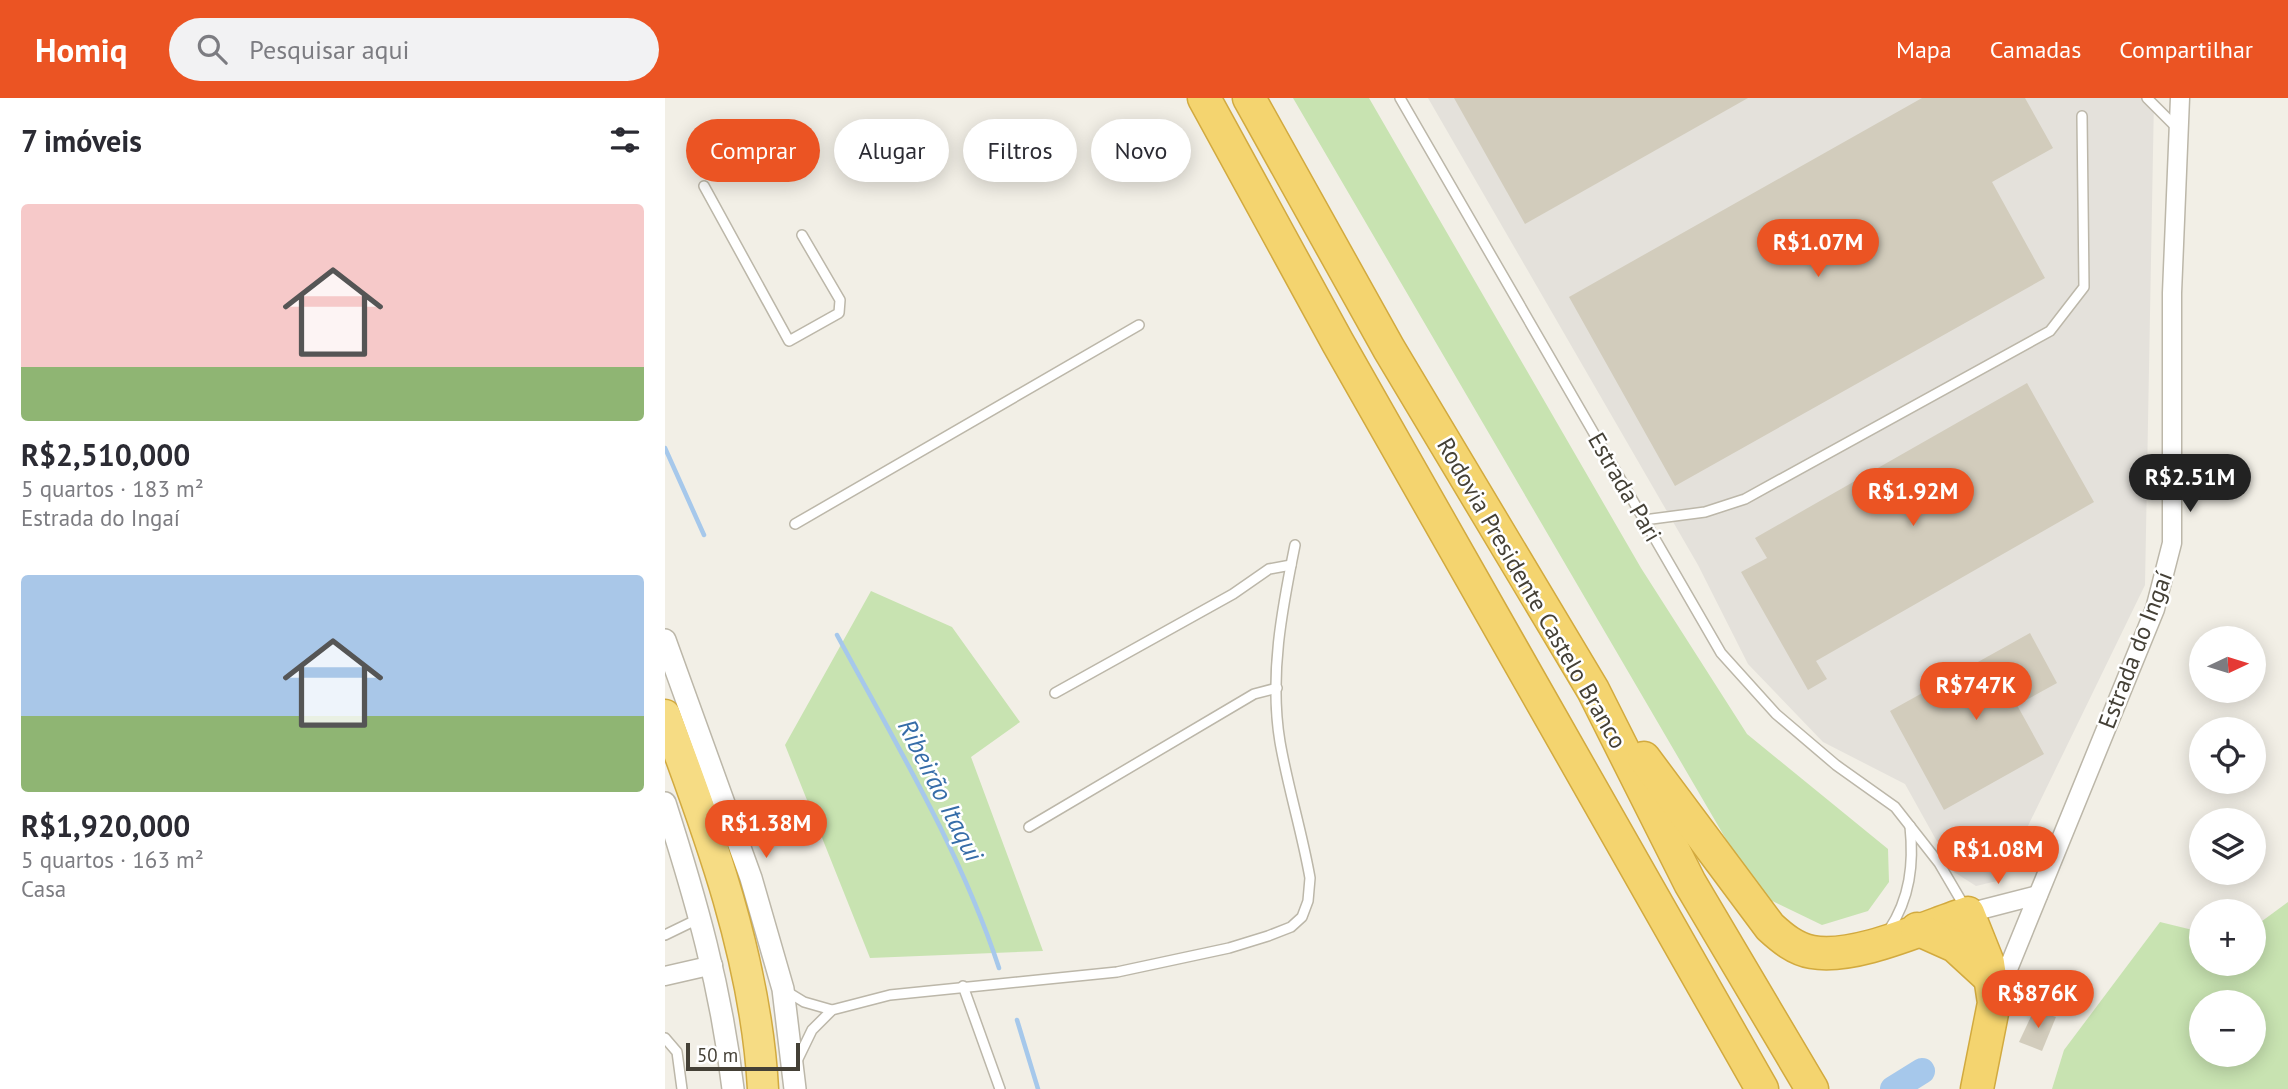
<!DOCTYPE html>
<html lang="pt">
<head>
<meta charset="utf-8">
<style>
  body { margin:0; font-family:"PT Sans",sans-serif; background:#f2f2f3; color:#2b2b33; height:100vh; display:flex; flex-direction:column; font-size:26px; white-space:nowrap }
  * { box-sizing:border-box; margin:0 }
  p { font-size:23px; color:#7c7c81 }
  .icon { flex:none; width:38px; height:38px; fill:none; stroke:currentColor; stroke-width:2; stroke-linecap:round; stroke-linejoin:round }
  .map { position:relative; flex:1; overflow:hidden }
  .sheet { display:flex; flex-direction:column; background:#fff; width:665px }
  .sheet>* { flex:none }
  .hud { position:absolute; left:21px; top:21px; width:665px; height:63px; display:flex; gap:14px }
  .needle { width:46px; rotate:86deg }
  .tools { position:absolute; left:1524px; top:528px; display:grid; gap:14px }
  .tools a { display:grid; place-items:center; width:77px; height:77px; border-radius:50%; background:#fff; box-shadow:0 4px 18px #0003; font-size:35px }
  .scale { position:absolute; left:21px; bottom:18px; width:114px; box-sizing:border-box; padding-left:7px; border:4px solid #444036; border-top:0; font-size:19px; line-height:24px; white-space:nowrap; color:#444036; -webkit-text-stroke:5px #fff; paint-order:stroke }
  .price { position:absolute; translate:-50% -60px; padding:0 16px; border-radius:24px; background:#eb5423; color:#fff; font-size:23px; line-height:46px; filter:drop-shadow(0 2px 4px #0008) }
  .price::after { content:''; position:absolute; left:50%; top:42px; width:21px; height:16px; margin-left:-10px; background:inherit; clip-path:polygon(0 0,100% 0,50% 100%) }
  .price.active { background:#222; color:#fff }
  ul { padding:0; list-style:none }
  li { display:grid; align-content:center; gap:14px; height:371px; padding:0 21px }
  li span { display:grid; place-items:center; height:217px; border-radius:7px; color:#555 }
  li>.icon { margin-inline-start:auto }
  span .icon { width:126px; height:126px; fill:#fffc; stroke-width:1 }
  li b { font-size:30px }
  h2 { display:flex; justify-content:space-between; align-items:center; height:84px; padding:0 21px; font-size:30px }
  .chip { padding:0 24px; border-radius:32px; background:#fff; box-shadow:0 4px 18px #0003; font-size:24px; line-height:63px }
  .chip.active { background:#eb5423; color:#fff }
  header { display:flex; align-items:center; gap:42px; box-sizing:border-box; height:98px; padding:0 35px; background:#eb5423; color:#fff }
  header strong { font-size:33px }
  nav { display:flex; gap:38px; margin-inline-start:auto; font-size:24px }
  .search { width:490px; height:63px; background:#f2f2f3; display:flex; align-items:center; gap:18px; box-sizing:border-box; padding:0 24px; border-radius:38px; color:#7c7c81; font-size:26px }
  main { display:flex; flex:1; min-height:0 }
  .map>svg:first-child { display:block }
  .industrial { fill:#e4e1db }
  .green { fill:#c8e3b1; fill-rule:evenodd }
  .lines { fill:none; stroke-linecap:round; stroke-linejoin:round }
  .stream { stroke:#a6c8eb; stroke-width:4.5 }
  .river { stroke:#a6c8eb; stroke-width:26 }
  .building { fill:#d2ccbc }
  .service-casing { stroke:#bcb7a9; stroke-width:12 }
  .minor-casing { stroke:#bcb7a9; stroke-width:21 }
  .tertiary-casing { stroke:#bcb7a9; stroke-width:24 }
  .trunk-casing { stroke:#d2aa3f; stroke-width:33 }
  .motorway-casing { stroke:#d2aa3f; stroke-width:35 }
  .service { stroke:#fff; stroke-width:9 }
  .minor { stroke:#fff; stroke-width:18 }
  .tertiary { stroke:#fff; stroke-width:21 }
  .trunk { stroke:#f6dc84; stroke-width:30 }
  .motorway { stroke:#f4d46f; stroke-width:32 }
  .labels { text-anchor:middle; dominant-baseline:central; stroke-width:5; stroke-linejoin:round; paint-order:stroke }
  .street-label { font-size:24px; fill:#444036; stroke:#fff }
  .water-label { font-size:26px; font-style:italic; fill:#366da8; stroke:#fff }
</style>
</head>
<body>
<header>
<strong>Homiq</strong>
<div class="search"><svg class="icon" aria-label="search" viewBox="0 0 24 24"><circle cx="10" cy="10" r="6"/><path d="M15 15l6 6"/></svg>Pesquisar aqui</div>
<nav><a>Mapa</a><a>Camadas</a><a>Compartilhar</a></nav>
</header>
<main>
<section class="sheet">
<h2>7 imóveis<svg class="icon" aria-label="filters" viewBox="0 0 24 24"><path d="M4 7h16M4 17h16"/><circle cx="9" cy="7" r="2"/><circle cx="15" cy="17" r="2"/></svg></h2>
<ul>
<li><span style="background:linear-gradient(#f6c9c9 75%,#8fb573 0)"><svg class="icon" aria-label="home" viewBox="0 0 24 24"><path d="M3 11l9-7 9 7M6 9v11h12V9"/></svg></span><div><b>R$2,510,000</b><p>5 quartos · 183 m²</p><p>Estrada do Ingaí</p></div></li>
<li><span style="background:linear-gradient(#a9c7e8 65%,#8fb573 0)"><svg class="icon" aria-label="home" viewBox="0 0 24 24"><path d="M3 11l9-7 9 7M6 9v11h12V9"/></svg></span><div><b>R$1,920,000</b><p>5 quartos · 163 m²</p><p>Casa</p></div></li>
</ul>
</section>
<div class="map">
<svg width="1623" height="991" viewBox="0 0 1623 991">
  <rect width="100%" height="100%" fill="#f2efe6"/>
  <polygon class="industrial" points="763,0 1489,0 1480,487 1345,765 1332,783 1311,788 1289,774 1240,686 1158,644 1083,566 1033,467"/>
  <g class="green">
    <polygon points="628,0 704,0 976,470 1082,636 1223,751 1224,784 1203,813 1157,827 1093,796"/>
    <polygon points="206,493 287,529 355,624 306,659 378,853 205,860 120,647"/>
    <path d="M1623,804V991H1387L1399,952L1495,824L1536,834V866H1589V829ZM1536,905H1589V957H1536Z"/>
  </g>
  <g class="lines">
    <g class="stream">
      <polyline points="0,350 39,437"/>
      <path d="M172,537C231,646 295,752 334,870"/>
      <polyline points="352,922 373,991"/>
    </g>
    <polyline class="river" points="1228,991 1257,973"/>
  </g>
  <g class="building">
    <polygon points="789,0 1083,0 860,126"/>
    <polygon points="1257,0 1360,0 1388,50 1327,84 1380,180 1010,388 904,199"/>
    <polygon points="1362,285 1429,404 1151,563 1162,581 1143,592 1076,474 1102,460 1090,440"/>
    <polygon points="1365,535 1392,585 1352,607 1379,656 1279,712 1225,613"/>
    <polygon points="1369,912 1391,919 1377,953 1354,944"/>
  </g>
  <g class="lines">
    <g class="service-casing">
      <g id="service">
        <polyline points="735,0 1056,555 1111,616 1171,667 1230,709 1274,765 1301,811"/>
        <polyline points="1482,0 1512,30"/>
        <polyline points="39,88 124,243 174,215 175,202 137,137"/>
        <polyline points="979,422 1040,414 1080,401 1385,233 1419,189 1417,18"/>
        <polyline points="130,426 474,227"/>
        <polyline points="390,595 568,496 604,471 626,467"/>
        <polyline points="364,729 589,596 612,590"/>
        <path d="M1224,832C1245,800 1249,766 1245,728"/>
        <polyline points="0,837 35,820"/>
        <polyline points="298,888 335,991"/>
        <polyline points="121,893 139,904 167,912"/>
        <polyline points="0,940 12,954 17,991"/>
        <path d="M131,965L147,932L167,912L225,897L452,874L564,850L603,838L626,829L637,819L643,803L645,780C637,734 623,690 615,644C604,578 617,511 630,447"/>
      </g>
    </g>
    <g class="minor-casing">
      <g id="minor">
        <polyline points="1303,815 1373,797"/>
        <polyline points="0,878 48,867"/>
        <polyline points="1332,898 1490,511 1507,445 1507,195 1515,0"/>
      </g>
    </g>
    <g class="tertiary-casing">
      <g id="tertiary">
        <polyline points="0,542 86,780 118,891 130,991"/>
        <path d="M0,705C31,802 56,889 68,991"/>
      </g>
    </g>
    <g class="trunk-casing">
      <path id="trunk" d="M0,617C45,737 91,862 98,991"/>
    </g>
    <g class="motorway-casing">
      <g id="motorway">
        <polyline points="539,0 673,245 1097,991"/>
        <polyline points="584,0 724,251 928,592 1025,785 1147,991"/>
        <path d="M979,660L1105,829C1117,840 1130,851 1147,854C1190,862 1260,829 1303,815L1323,865L1329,905L1312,991"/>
        <polyline points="1252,831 1290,848 1326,881"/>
      </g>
    </g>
    <use href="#service" class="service"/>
    <use href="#minor" class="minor"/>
    <use href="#tertiary" class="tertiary"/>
    <use href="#trunk" class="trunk"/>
    <use href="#motorway" class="motorway"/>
  </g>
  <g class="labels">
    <g class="street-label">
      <text transform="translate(960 389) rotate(60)">Estrada Pari</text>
      <text transform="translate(867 495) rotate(60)">Rodovia Presidente Castelo Branco</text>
      <text transform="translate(1470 552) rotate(-69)">Estrada do Ingaí</text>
    </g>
    <g class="water-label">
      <text transform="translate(276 692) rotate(63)">Ribeirão Itaqui</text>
    </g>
  </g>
</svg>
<div class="tools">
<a><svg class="needle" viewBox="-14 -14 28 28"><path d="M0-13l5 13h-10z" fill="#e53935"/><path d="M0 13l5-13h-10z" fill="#7c7c81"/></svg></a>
<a><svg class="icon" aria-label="locate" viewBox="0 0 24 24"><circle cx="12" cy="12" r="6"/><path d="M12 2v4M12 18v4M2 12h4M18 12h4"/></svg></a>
<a><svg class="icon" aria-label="layers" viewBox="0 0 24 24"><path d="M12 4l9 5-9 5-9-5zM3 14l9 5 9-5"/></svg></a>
<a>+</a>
<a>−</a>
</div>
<div class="scale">50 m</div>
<b class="price" style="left:1153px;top:181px">R$1.07M</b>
<b class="price active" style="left:1525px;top:416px">R$2.51M</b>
<b class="price" style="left:1248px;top:430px">R$1.92M</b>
<b class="price" style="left:1311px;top:624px">R$747K</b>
<b class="price" style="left:101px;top:762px">R$1.38M</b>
<b class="price" style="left:1333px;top:788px">R$1.08M</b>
<b class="price" style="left:1373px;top:932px">R$876K</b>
<div class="hud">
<a class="chip active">Comprar</a>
<a class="chip">Alugar</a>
<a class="chip">Filtros</a>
<a class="chip">Novo</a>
</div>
</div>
</main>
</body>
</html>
